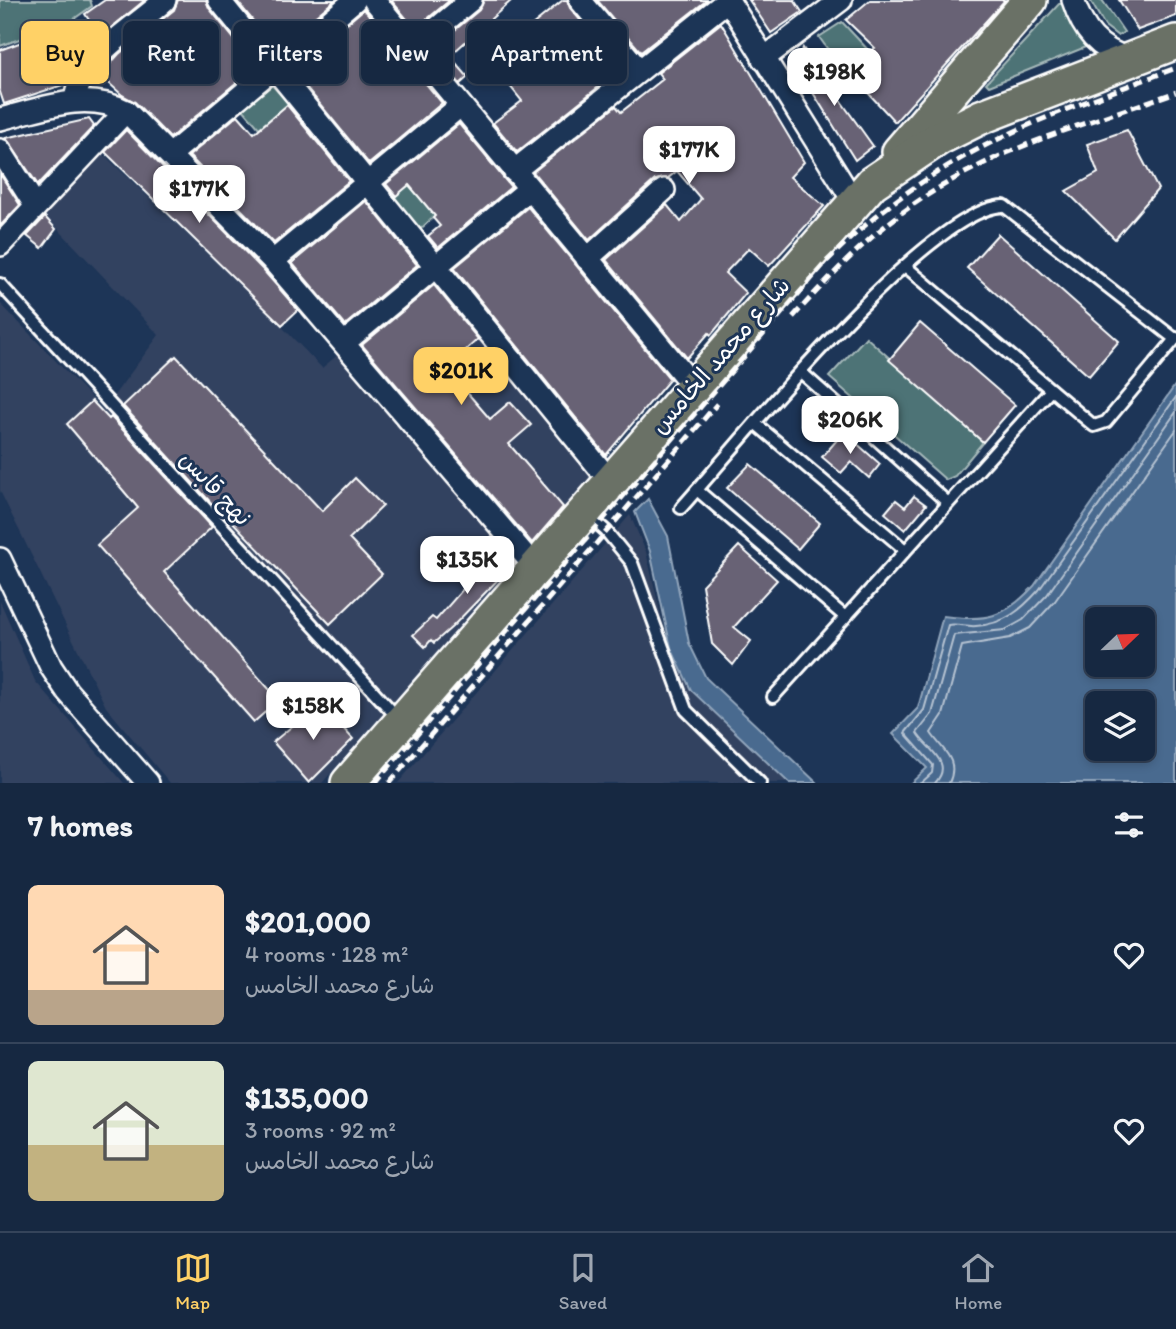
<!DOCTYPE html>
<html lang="en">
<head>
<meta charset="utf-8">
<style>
  body { margin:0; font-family:Itim,"Playpen Sans Arabic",sans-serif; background:#1f3048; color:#f1f3f6; height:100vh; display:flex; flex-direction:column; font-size:26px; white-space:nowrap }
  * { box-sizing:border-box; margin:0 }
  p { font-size:23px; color:#9ea6b1 }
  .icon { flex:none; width:38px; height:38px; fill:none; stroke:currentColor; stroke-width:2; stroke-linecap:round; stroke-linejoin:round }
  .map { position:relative; height:783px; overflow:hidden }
  .sheet { display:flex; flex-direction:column; background:#162841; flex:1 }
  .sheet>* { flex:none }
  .banner { position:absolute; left:21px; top:21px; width:700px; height:63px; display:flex; gap:14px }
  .needle { width:46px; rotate:67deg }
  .buttons { position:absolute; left:1085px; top:607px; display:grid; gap:14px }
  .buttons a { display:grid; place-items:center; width:70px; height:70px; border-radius:10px; background:#162841; box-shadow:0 4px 10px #0003,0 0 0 2px #35445a; font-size:35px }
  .price { position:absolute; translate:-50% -60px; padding:0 16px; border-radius:14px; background:#fff; color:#222; font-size:23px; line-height:46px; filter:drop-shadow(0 2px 4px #0008) }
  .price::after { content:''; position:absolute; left:50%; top:42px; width:21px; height:16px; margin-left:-10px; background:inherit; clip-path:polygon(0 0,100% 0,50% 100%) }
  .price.on { background:#ffd166; color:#111 }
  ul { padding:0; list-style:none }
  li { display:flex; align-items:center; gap:21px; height:175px; padding:0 28px }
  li+li { border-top:2px solid #35445a }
  li span { display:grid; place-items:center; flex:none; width:196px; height:140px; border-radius:10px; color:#555 }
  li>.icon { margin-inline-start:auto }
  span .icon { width:84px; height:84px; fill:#fffc; stroke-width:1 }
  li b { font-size:30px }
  h2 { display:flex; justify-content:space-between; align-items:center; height:84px; padding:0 28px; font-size:30px }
  .pill { padding:0 24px; border-radius:10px; background:#162841; box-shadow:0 4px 10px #0003,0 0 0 2px #35445a; font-size:24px; line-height:63px }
  .pill.on { background:#ffd166; color:#111 }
  .dock { display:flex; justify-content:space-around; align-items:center; height:98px; border-top:2px solid #35445a; background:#162841; font-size:19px; color:#9ea6b1 }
  .dock a { display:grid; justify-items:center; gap:4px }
  .dock .on { color:#ffd166 }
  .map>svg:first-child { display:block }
  .built { fill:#334260 }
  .green { fill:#4d7376; stroke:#a6b9ba; stroke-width:2 }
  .water { fill:#496a8f; stroke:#92a6bc; stroke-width:2; fill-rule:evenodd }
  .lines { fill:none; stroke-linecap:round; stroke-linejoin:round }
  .shore { stroke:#b6c3d2; stroke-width:2 }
  .building { fill:#676274; stroke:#fff; stroke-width:2 }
  .lane-casing { stroke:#fff; stroke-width:16 }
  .street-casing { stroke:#fff; stroke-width:26 }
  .primary-casing { stroke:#fff; stroke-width:38 }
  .lane { stroke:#1d3557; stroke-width:10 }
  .street { stroke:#1d3557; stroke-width:21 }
  .primary { stroke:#6a7166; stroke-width:33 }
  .rail { stroke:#fff; stroke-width:5; stroke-dasharray:10 5; stroke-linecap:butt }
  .labels { text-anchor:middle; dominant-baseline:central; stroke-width:6; stroke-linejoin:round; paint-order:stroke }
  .street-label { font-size:24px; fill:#fff; stroke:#1d3557 }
</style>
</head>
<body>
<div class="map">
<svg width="1176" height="783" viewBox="0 0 1176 783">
  <rect width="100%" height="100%" fill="#1d3557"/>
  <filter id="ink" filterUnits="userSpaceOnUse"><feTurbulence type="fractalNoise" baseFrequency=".0143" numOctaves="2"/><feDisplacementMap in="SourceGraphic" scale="14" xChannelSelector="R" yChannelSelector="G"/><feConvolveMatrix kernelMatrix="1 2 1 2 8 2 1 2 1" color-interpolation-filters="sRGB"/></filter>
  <g filter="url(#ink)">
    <g class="built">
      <polygon points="100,151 255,299 322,368 435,274 599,479 495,587 322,783 170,783 106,707 0,491 0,303 103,410 159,335 41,211"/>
      <polygon points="630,515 646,552 669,649 693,688 793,783 398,783"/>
      <polygon points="0,601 35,681 124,783 0,783"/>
    </g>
    <g class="green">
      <polygon points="0,0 90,0 92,6 57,31 53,27 0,46"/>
      <polygon points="1090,0 1102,0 1124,32 1118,36 1105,26"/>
      <polygon points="1059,4 1063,4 1071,22 1088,46 989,86 986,83"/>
      <polygon points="842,22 870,52 844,72 819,37"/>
      <polygon points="271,84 289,104 259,128 243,109"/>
      <polygon points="409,185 435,216 416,233 389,201"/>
      <polygon points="866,337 983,442 955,476 946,480 829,377"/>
    </g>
    <g class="water">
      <path d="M1176,384V783H911L927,768L893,734L918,708L943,616C987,621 1003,619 1034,586ZM1097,620H1143V665H1097ZM1097,704H1143V749H1097Z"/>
      <polygon points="648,499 668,536 689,643 706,678 817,783 789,783 691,690 671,648 650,551 635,512"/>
    </g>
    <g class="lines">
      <g class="shore">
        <path d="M921,783L932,773L933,765L905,733L924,710L948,625C957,623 967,627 976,626C1005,624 1021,610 1039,590L1176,397"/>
        <path d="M935,783C955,762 926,749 917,733L932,714L954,635L1005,630L1023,620L1047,595L1176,412"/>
        <path d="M949,783C960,759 942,750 931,733L943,715L962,646L1010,638L1030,628L1055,601L1176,430"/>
      </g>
    </g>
    <g class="building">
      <polygon points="105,0 145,0 94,42 85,28 91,23 85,14"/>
      <polygon points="178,0 206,0 209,8 256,66 170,138 135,102 122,95 100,75 119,54 174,10"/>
      <polygon points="236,0 335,0 276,49"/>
      <polygon points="391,0 450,0 420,25 411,24"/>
      <polygon points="484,0 512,0 454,52 444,39 479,10"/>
      <polygon points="563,0 567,0 570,8 621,69 517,152 493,123 522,101 489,60"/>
      <polygon points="597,0 707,0 641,52"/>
      <polygon points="749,0 794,0 802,12 771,33"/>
      <polygon points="870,0 1005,0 895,122 847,70 875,48 846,20"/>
      <polygon points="1119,0 1176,0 1176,16 1138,30"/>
      <polygon points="364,9 442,103 369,164 292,70"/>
      <polygon points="721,23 804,162 790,177 824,206 769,266 749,248 725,273 746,293 711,335 709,333 687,358 606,260 667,205 681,222 701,199 677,171 668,178 655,180 589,240 533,172 616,106 621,112 663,79 658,73"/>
      <polygon points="38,36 44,51 63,44 74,66 66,84 4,104 0,92 0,50"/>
      <polygon points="803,48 873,146 855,160 797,67"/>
      <polygon points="455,62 468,77 460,84 447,68"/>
      <polygon points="287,105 349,181 274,243 189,156 238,115 254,133"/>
      <polygon points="89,119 94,126 38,185 6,138"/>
      <polygon points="459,124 511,187 438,248 428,236 440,226 433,218 435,216 409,185 396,196 386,184"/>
      <polygon points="126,130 263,270 298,310 282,325 105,152"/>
      <polygon points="1127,130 1158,189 1115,239 1066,191 1098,173 1087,144"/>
      <polygon points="0,174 20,205 0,226"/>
      <polygon points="366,201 417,265 345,325 292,263"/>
      <polygon points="528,207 670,379 606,455 454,268"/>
      <polygon points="45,217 56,229 42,248 27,236"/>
      <polygon points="998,234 1119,341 1089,376 967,268"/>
      <polygon points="434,285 478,339 446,368 490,419 510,402 531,425 509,444 563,507 532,543 362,345"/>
      <polygon points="920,323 1015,405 983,442 889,360"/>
      <polygon points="176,356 322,511 355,478 383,506 349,539 382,574 330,624 226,515 224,517 123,406"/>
      <polygon points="92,401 109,419 111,417 212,527 164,572 279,700 254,722 97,545 138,508 67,424"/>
      <polygon points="844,432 880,464 869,478 851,462 841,473 822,457"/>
      <polygon points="750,464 820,523 798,549 727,488"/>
      <polygon points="914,496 926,505 905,530 885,513 896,500 905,507"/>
      <polygon points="498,544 514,563 452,627 434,643 431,640 425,647 413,635 432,617 436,620 479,571 475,568"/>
      <polygon points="739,546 777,580 734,627 751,641 733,665 712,644 702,585"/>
      <polygon points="320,703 353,739 309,783 273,742"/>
    </g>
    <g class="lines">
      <g class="lane-casing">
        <g id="lane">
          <polyline points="905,266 1094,426 1106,422 1176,338"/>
          <polyline points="0,284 398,718"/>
          <polyline points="802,373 947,502"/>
          <polyline points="756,424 904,549"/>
          <polyline points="697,490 844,616"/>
          <path d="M681,508C738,445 927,208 1004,206L1175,339"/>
          <polyline points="588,515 606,531 632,563 686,710 760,783"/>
          <polyline points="773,697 1051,390"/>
        </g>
      </g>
      <g class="street-casing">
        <g id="street">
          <polyline points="219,0 610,481"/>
          <polyline points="374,0 693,386"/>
          <polyline points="580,0 638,69"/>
          <path d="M1073,0C1083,31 1098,49 1129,59"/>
          <polyline points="413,48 471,0"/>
          <polyline points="763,59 841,0"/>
          <path d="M75,100C81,55 134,29 165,0"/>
          <path d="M0,119C41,109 85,90 126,111L273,261L535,567"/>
          <polyline points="0,150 35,205"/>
          <polyline points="170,155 355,0"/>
          <polyline points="514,171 728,0 854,202"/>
          <polyline points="0,245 126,111"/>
          <polyline points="587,259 664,190"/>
          <polyline points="273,261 460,106"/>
          <polyline points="344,343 529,189"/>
          <polyline points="0,559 51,667 67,691 148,783"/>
        </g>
      </g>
      <g class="primary-casing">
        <g id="primary">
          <polyline points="899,152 1030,0"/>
          <polyline points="348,783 872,183 939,138 981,117 1176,42"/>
        </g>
      </g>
      <use href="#lane" class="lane"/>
      <use href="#street" class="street"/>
      <use href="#primary" class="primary"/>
      <g class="rail">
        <path d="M793,317C838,267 884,220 942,186C1013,143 1098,120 1176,92"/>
        <path d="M375,783L826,262C933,153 1037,120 1176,68"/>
        <polyline points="389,783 717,404"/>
      </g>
    </g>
  </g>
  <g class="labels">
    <g class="street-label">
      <text transform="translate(720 355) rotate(-49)">شارع محمد الخامس</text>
      <text transform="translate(216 488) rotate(47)">نهج قابس</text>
    </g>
  </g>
</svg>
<div class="buttons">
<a><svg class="needle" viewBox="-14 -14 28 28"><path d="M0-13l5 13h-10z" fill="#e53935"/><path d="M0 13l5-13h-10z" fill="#9ea6b1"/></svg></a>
<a><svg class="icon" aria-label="layers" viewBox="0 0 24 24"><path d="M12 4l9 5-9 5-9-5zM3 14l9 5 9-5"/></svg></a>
</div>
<b class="price" style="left:834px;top:108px">$198K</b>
<b class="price" style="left:689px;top:186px">$177K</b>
<b class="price" style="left:199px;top:225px">$177K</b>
<b class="price on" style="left:461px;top:407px">$201K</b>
<b class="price" style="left:850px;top:456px">$206K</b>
<b class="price" style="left:467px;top:596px">$135K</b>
<b class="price" style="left:313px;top:742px">$158K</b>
<div class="banner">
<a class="pill on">Buy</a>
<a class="pill">Rent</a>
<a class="pill">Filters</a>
<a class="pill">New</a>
<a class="pill">Apartment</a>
</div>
</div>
<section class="sheet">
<h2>7 homes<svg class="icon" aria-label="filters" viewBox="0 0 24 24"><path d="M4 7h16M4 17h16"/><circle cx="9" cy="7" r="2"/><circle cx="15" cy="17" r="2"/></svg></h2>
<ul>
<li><span style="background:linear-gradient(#ffd9b3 75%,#b9a48a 0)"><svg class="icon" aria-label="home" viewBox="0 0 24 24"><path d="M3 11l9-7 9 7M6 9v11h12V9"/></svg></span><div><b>$201,000</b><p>4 rooms · 128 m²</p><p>شارع محمد الخامس</p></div><svg class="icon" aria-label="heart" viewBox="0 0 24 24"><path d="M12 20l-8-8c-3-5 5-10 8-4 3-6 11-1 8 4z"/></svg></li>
<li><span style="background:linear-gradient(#dfe7d0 60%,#c2b280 0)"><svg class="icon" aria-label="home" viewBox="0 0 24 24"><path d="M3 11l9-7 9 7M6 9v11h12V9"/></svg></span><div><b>$135,000</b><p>3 rooms · 92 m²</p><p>شارع محمد الخامس</p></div><svg class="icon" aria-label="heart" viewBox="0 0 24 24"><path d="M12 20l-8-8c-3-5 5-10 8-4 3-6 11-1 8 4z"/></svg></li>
</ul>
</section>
<nav class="dock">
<a class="on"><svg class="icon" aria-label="map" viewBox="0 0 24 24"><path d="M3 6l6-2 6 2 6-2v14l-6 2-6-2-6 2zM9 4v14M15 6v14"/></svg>Map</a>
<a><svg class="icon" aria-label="saved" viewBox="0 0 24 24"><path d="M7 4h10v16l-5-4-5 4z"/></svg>Saved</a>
<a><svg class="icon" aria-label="home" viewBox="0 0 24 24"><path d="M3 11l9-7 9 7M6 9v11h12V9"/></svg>Home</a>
</nav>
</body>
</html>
